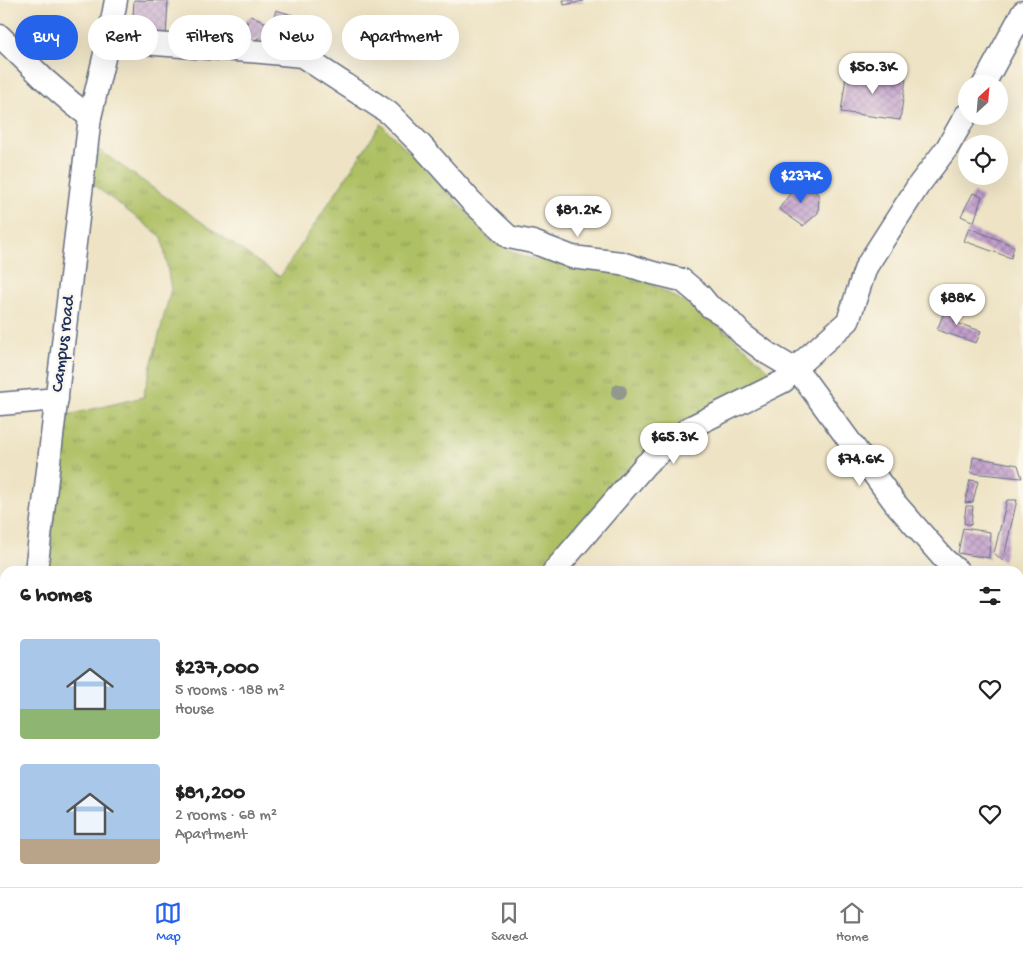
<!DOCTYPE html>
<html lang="en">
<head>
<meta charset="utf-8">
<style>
  body { margin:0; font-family:"Gochi Hand",sans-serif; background:#f2f2f2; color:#222; height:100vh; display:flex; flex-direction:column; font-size:19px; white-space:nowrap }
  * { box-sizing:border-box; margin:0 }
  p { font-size:16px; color:#767676 }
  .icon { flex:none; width:28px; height:28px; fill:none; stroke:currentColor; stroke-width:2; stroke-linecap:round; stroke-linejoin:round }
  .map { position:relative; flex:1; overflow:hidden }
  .sheet { position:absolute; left:0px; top:566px; width:1024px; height:321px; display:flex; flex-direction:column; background:#fff; border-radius:15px 15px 0 0; box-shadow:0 5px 20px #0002 }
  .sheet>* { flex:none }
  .hud { position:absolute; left:15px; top:15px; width:500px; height:45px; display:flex; gap:10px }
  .needle { width:32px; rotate:26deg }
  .tools { position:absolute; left:958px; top:75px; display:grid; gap:10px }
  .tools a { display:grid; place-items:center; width:50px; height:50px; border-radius:50%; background:#fff; box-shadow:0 5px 20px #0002; font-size:25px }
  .price { position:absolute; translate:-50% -42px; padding:0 11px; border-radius:18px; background:#fff; color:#222; font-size:16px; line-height:32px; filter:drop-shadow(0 1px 2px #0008) }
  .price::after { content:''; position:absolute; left:50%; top:30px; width:15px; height:11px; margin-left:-8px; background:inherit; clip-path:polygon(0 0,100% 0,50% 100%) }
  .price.current { background:#2563eb; color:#fff }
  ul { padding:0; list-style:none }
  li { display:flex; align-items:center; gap:15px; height:125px; padding:0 20px }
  li span { display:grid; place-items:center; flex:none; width:140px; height:100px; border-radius:5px; color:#555 }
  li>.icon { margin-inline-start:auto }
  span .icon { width:60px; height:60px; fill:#fffc; stroke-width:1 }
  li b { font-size:21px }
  h2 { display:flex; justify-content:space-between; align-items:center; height:60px; padding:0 20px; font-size:21px }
  .pill { padding:0 18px; border-radius:22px; background:#fff; box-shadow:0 5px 20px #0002; font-size:18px; line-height:45px }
  .pill.current { background:#2563eb; color:#fff }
  .tabs { display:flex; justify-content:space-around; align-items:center; height:70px; border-top:1px solid #e0e0e0; background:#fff; font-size:14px; color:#767676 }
  .tabs a { display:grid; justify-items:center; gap:2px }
  .tabs .current { color:#2563eb }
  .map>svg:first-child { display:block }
  .grass { fill:url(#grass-tufts); stroke:#647861 }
  .building { fill:url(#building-cross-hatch) }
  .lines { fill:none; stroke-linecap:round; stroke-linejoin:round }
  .minor-casing { stroke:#656e82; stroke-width:25 }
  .minor { stroke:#fff; stroke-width:22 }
  .tree { fill:#92988d }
  .labels { text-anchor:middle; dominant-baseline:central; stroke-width:5; stroke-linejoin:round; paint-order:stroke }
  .street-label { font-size:18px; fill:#1b2f5e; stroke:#fbf7ec }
</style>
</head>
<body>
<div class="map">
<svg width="1023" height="887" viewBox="0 0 1023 887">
  <defs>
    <pattern id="grass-tufts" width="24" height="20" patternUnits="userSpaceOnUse" patternTransform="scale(1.25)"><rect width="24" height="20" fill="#aec064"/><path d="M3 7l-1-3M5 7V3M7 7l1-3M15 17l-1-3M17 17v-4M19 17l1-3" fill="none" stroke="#8d9c56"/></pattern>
    <pattern id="building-cross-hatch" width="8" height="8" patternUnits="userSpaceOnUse" patternTransform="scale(1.25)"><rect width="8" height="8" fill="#c29fcb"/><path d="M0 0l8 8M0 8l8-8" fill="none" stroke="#9d82a8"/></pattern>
  </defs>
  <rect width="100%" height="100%" fill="#fbf7ec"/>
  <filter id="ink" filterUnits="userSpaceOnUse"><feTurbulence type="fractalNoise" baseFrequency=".02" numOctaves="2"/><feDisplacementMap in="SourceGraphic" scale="10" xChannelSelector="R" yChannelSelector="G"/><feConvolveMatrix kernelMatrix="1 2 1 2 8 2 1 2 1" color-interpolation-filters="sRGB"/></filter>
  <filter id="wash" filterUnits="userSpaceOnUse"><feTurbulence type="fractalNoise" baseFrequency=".0096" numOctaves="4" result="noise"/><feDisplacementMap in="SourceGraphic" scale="20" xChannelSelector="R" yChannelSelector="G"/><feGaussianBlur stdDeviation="1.12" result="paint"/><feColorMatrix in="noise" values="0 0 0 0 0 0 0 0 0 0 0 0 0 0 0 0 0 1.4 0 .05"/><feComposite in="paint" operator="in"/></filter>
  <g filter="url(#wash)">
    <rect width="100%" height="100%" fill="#eee3c4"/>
    <polygon class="grass" points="381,124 466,211 490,240 524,257 636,276 688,304 731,335 779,379 696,420 546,571 45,571 68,415 143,397 171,289 162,237 87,180 93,146 280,277"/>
    <g id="blocks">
      <g class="building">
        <polygon points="134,0 168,1 166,37 132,34"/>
        <polygon points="563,0 584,0 584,1 564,5"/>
        <polygon points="276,10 305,19 298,44 305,46 287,50 284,41 280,47 259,42 260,37 250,43 250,37 245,35 240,43 233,39 239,28 240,22 248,23 246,20 250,16 259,19 264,22 272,24"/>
        <polygon points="848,63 856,64 849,71 906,79 900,120 841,112"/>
        <polygon points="800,180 819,195 818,213 803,226 779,209"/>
        <polygon points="973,193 982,196 974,222 961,216"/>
        <polygon points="969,228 1014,246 1011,258 964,241"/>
        <polygon points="947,305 958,309 954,322 981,331 976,343 937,330"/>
        <polygon points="973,457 1018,465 1022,478 971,473"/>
        <polygon points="970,480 978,481 973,502 965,503"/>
        <polygon points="1007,500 1017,500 1003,561 994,553"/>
        <polygon points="966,506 973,506 971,525 964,523"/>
        <polygon points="963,528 990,532 989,558 958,553"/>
        <polygon points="1019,725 1023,728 1019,742"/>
        <polygon points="955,882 969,882 973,887 959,887"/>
      </g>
    </g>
  </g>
  <g filter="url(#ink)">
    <use href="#blocks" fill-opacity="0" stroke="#656e82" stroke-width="1"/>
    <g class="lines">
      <g class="minor-casing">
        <g id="minor">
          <polyline points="0,36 44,79 73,104 90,117"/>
          <polyline points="109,37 142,43 262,52 302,56 389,113 421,145 471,201 509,237 533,242 572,257 621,263 653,273 682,280 700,295 709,306 724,315 743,335 767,353 794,369 848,321 866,267 918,186 947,148 966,115"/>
          <polyline points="984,84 1023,12"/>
          <polyline points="0,404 57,399"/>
          <polyline points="36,571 90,117 109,37 116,0"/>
          <polyline points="554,571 646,464 689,428 784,381 794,369 804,379 895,503 944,559 958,571"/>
          <polyline points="1019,637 1023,642"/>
          <polyline points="0,860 5,819"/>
          <polyline points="188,882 188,887"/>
          <polyline points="212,882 212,887"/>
          <polyline points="38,887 89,882"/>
          <polyline points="451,887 452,882"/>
        </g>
      </g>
      <use href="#minor" class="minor"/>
    </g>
    <circle class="tree" cx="619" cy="392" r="8"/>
  </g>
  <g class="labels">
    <g class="street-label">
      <text transform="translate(64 344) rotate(-83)">Campus road</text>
    </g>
  </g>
</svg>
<div class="tools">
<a><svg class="needle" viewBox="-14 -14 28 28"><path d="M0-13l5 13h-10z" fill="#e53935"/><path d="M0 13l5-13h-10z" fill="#767676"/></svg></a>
<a><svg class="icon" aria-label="locate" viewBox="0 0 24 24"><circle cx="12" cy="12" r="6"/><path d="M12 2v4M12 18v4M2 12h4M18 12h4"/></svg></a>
</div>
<b class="price" style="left:873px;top:95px">$50.3K</b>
<b class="price current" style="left:801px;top:204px">$237K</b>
<b class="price" style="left:578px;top:238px">$81.2K</b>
<b class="price" style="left:957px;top:326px">$88K</b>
<b class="price" style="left:674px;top:465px">$65.3K</b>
<b class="price" style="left:860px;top:487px">$74.6K</b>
<div class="hud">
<a class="pill current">Buy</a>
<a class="pill">Rent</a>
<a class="pill">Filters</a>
<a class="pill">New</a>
<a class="pill">Apartment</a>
</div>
<section class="sheet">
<h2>6 homes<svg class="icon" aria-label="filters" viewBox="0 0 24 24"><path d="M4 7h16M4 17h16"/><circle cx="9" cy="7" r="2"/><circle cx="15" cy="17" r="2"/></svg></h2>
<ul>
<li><span style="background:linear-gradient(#a9c7e8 70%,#8fb573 0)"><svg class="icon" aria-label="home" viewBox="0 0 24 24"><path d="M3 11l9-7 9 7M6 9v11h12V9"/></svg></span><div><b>$237,000</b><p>5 rooms · 188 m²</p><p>House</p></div><svg class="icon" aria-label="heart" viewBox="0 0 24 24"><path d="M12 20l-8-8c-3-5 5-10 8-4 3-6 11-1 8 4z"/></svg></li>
<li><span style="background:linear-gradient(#a9c7e8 75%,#b9a48a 0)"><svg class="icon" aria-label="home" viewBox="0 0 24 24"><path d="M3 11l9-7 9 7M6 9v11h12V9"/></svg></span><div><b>$81,200</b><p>2 rooms · 68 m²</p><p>Apartment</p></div><svg class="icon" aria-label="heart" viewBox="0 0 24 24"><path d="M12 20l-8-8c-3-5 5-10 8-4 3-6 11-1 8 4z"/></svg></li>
</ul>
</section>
</div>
<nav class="tabs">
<a class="current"><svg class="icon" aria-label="map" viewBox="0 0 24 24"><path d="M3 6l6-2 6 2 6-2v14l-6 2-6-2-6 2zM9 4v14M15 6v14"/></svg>Map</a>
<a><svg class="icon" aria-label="saved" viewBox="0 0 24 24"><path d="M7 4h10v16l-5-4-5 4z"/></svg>Saved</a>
<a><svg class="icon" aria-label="home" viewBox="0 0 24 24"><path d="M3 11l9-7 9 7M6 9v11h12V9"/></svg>Home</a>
</nav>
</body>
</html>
